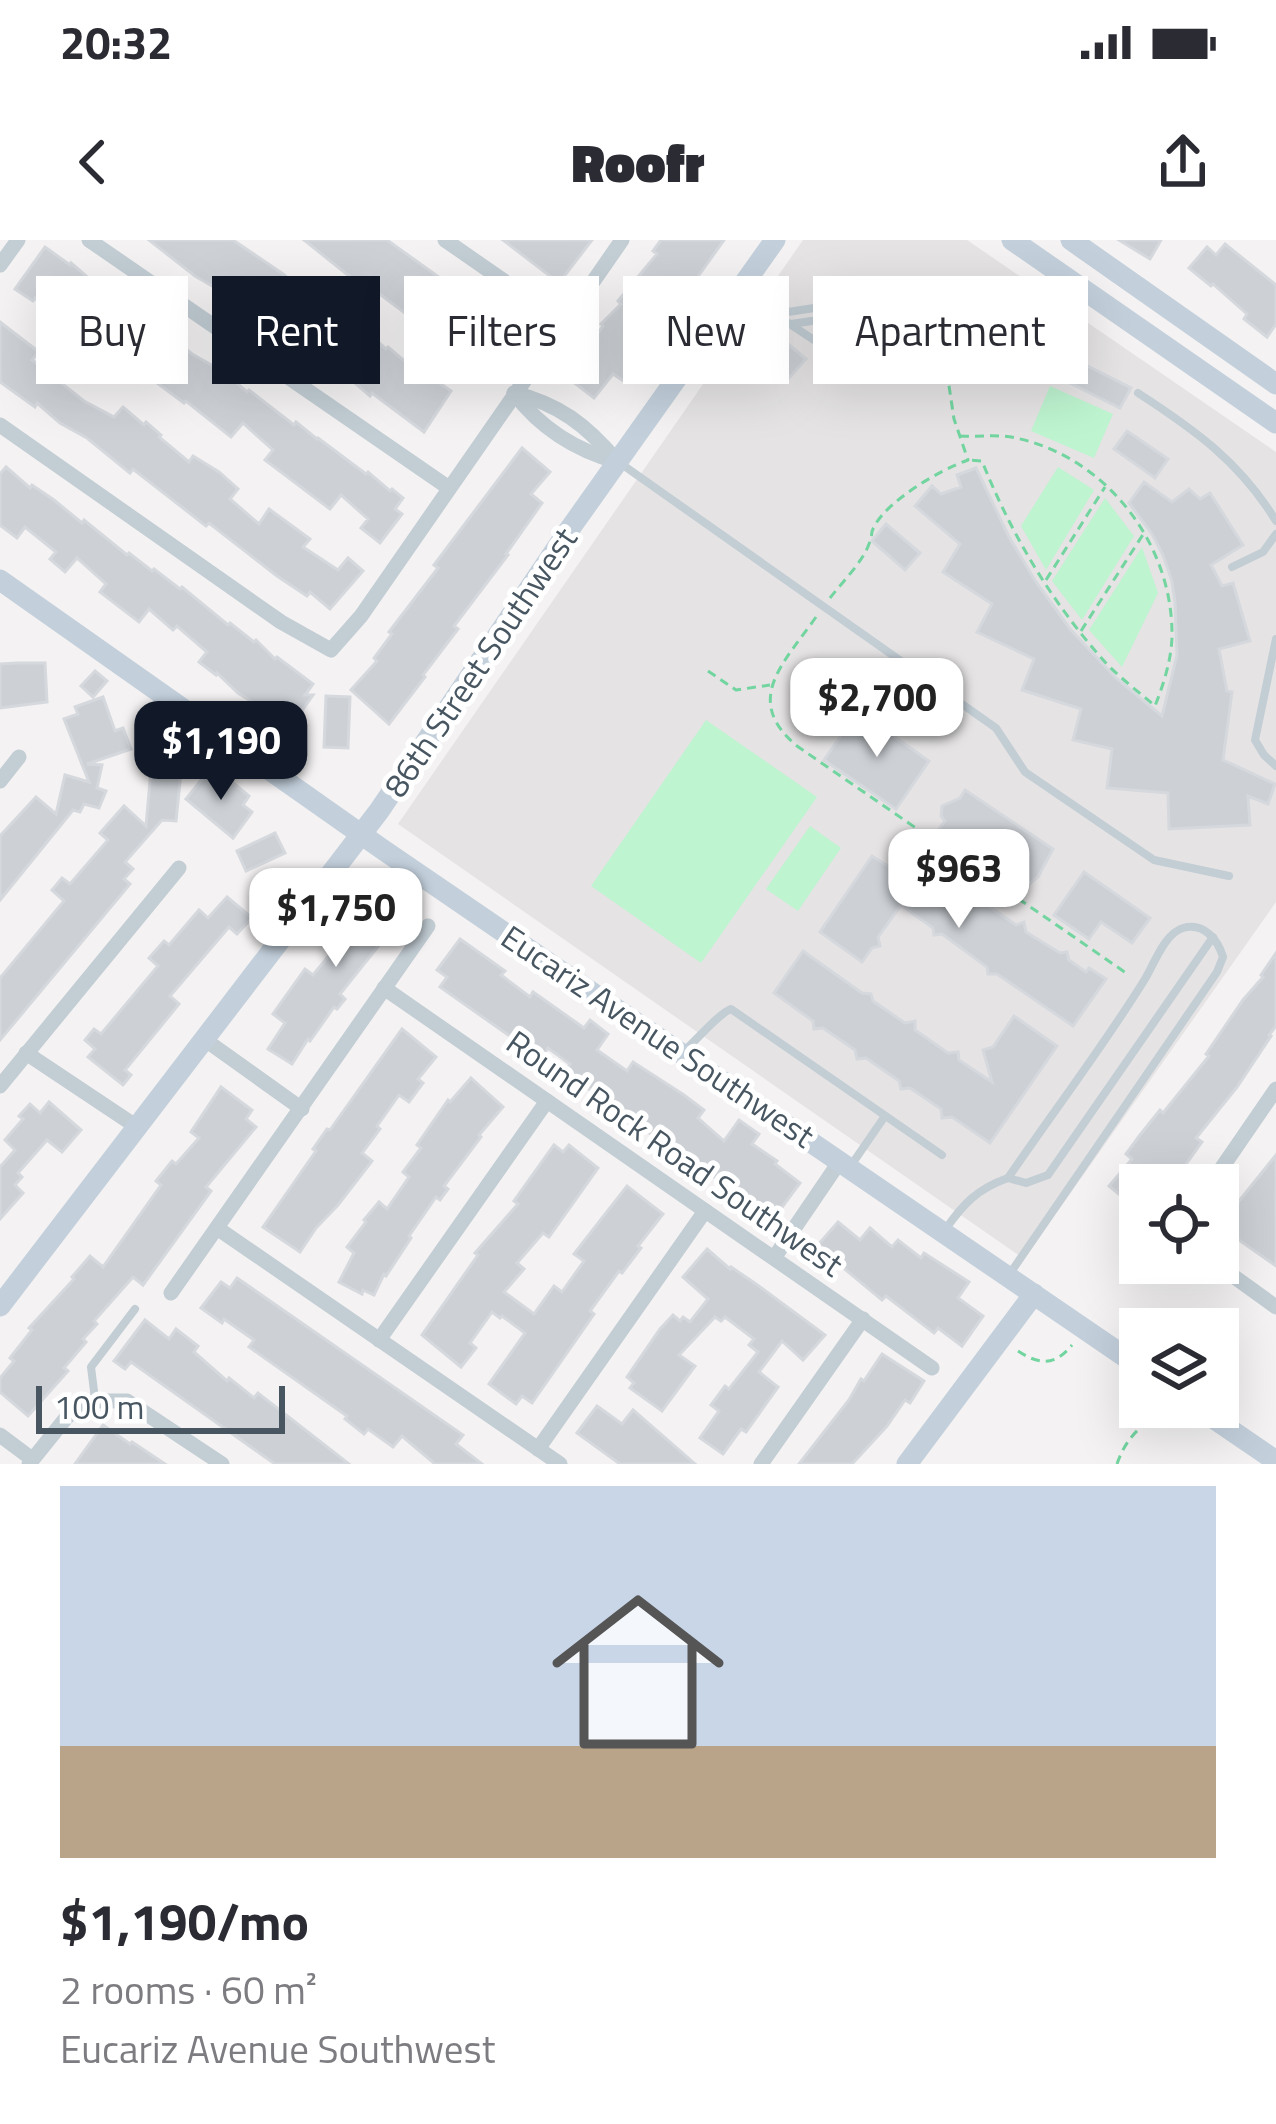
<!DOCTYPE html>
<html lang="en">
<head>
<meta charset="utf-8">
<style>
  body { margin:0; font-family:"Titillium Web",sans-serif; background:#f2f2f3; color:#2b2b33; height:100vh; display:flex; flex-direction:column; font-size:45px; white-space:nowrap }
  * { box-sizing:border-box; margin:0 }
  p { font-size:39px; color:#7c7c81 }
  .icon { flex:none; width:66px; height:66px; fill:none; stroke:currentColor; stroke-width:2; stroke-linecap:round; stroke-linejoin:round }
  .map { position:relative; height:1224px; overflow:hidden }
  .side { display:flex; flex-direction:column; background:#fff; flex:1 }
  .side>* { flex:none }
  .hud { position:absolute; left:36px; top:36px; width:1206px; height:108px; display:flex; gap:24px }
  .tools { position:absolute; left:1119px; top:924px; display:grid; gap:24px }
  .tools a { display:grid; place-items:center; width:120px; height:120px; border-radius:0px; background:#fff; box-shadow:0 12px 48px #0002; font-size:60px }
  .scale { position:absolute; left:36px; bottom:30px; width:249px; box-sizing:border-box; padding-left:12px; border:6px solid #475661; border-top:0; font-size:33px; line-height:42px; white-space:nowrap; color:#475661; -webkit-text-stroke:9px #fff; paint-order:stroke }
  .price { position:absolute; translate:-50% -102px; padding:0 27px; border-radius:24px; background:#fff; color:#222; font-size:39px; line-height:78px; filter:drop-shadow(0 3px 6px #0008) }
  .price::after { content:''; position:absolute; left:50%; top:72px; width:36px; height:27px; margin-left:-18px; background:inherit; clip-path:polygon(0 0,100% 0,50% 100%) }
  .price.current { background:#111827; color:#fff }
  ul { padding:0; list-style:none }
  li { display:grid; align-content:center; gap:24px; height:636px; padding:0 60px }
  li span { display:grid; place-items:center; height:372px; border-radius:0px; color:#555 }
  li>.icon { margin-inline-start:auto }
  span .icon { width:216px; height:216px; fill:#fffc; stroke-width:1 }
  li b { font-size:51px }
  .pill { padding:0 42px; border-radius:0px; background:#fff; box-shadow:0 12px 48px #0002; font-size:42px; line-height:108px }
  .pill.current { background:#111827; color:#fff }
  .status { display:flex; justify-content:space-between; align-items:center; height:84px; padding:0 60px; background:#fff; direction:ltr }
  .status svg { height:33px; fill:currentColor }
  header { display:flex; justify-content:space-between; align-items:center; height:156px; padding:0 60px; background:#fff; font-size:54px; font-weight:800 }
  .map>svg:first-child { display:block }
  .education { fill:#e5e3e4 }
  .green { fill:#bef4d0 }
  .building { fill:#cdd1d6; stroke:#d5d8dd; stroke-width:3 }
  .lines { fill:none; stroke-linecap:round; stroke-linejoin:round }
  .path { stroke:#72d5a0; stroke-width:3; stroke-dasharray:9 6; stroke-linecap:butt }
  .lane { stroke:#c2cdd4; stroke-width:8 }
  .street { stroke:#c2cdd4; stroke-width:15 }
  .secondary { stroke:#c3d0dc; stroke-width:21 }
  .labels { text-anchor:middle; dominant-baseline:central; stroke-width:10; stroke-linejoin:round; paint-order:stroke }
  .street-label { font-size:33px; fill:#475661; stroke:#fff }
</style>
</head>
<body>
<div class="status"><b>20:32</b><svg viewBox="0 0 49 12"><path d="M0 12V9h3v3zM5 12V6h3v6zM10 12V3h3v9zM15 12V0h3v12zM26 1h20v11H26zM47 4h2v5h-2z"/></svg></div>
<header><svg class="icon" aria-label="back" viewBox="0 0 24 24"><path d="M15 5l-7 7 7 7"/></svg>Roofr<svg class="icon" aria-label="share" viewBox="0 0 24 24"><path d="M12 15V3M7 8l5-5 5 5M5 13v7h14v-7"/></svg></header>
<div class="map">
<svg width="1276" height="1224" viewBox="0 0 1276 1224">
  <rect width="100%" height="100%" fill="#f4f2f2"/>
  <polygon class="education" points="803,0 967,0 1276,212 1276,662 1024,1019 398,584"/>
  <g class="green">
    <polygon points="1050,146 1113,174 1094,218 1031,191"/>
    <polygon points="1058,227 1094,250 1046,330 1021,286"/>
    <polygon points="1105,258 1134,296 1082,380 1052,341"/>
    <polygon points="1142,307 1158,353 1122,427 1089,390"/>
    <polygon points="706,480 817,557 701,723 591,646"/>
    <polygon points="810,586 841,608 798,671 766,649"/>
  </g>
  <g class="building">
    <polygon points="149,0 233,0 283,34 307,54 308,52 328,64 359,90 362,88 386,109 388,107 408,124 409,122 451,151 424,192 372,153 370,156 347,136 345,138 301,103 299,105 273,88 250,68 195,36"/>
    <polygon points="304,0 387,0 500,81 469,121 373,49 371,52 353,39"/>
    <polygon points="503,0 592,0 559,43"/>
    <polygon points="661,0 724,0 694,42 691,40 666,68 673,74 658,93 651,88 625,113 639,123 625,142 613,134 594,158 568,138 586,114 584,113 603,86 601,84 621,64 618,61 657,14 653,11"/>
    <polygon points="1119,0 1161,0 1150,19"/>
    <polygon points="1225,4 1276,45 1276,84 1267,97 1244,79 1247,74 1213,44 1211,46 1189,28 1207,7 1216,15"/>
    <polygon points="45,7 70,25 71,23 143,85 147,81 166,99 170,95 192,114 224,132 247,152 249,150 294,185 296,182 317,199 318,198 366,234 368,232 390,251 392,249 403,258 395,269 402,274 380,303 361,288 368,279 341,255 330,269 265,220 273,210 243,183 231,197 186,161 184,163 133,125 131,127 117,115 125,106 94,79 81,94 59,75 57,77 35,58 33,61 15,49"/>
    <polygon points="0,82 39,112 32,120 84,161 114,177 123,167 144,185 146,182 161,195 159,197 189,222 193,216 219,232 238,249 230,259 259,284 269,269 310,299 303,307 338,330 348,318 363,331 330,369 310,352 307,356 277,336 209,283 206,286 133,229 130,233 87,198 60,183 37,163 35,167 0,142"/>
    <polygon points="1036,100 1131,148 1120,168 1026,121"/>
    <polygon points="788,104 806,119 789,138 771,122"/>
    <polygon points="1008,109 1011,131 964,138 961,114"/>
    <polygon points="1127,191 1168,219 1155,238 1114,209"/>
    <polygon points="522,208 550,232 531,254 542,263 506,314 508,315 454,386 458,389 423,435 425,437 389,484 351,450 377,421 374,418 392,394 389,392 438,328 434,325"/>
    <polygon points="6,227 30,248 32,245 54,260 82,283 84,280 127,315 129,313 152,331 154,329 180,349 182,347 228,385 230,383 254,402 256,400 275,419 277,417 313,444 305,455 313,455 289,489 271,476 272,474 238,453 217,433 216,435 199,422 207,412 177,386 173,390 149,369 139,382 100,352 106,344 77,318 65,332 50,319 56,312 25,287 17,298 0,285 0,234"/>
    <polygon points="976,228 1009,297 1036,342 1070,389 1116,438 1162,476 1177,415 1175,362 1172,341 1163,315 1152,294 1129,263 1144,242 1172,262 1189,249 1200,259 1210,253 1243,305 1211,325 1222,346 1233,343 1250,401 1219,409 1227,451 1232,452 1223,520 1275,544 1268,564 1248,556 1250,585 1169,589 1168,553 1107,548 1112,509 1073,500 1081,469 1022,450 1034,419 977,392 992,364 943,332 960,304 915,266 932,246 941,254 961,247 957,235"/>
    <polygon points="886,284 920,313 905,330 872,301"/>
    <polygon points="17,423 45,423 47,462 0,468 0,424"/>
    <polygon points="95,431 107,441 93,457 81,446"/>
    <polygon points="326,456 350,457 348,508 324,507"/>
    <polygon points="103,457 115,491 123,488 131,509 87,524 102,525 97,548 106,551 99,568 84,564 80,572 73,570 0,660 0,596 36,557 56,574 65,535 89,542 64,479 78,474 75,467"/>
    <polygon points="858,471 929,521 896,569 824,520"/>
    <polygon points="151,530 181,533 176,581 162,580 125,622 133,629 124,639 130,644 0,800 0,738 64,661 52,650 62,638 70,644 108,600 100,593 124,566 146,586"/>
    <polygon points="220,532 249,556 243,565 252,572 233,598 186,559 206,534 213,540"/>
    <polygon points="965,550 1053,609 1038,637 1022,650 986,626 992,628 999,617 972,600 964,612 936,593 945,581 941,576 942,566 960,558"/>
    <polygon points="275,593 285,613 246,631 237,611"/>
    <polygon points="903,604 917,614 926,615 927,623 961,645 969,643 971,654 1016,685 1024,682 1026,692 1060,713 1067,712 1069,720 1086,732 1089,728 1106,739 1073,786 997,734 988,734 987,727 942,694 934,695 933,688 901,665 878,697 880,706 872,708 862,722 820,692 872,616 888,626"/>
    <polygon points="1084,632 1150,678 1132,703 1101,682 1089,699 1054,675"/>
    <polygon points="384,637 410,657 391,680 396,684 340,754 345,759 337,769 334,767 310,801 308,799 292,824 268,809 285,783 273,774 305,729 313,735 336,707 329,702"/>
    <polygon points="227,657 252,678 237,694 229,687 170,756 179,764 125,830 131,835 123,845 88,817 95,809 85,800 94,789 101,794 158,726 149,718 164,701 169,705 199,670 208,678"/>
    <polygon points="460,699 505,731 501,735 530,757 533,752 584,788 590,780 608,794 597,810 627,831 633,822 684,855 704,870 698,878 724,901 739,880 759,894 752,904 777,921 775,924 800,943 780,970 773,965 766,973 738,955 675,907 673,910 575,839 573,841 563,834 570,824 548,808 541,818 440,747 447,737 437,730"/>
    <polygon points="803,711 862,753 871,754 873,761 905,783 915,781 915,790 948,813 958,812 959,820 992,842 983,810 993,807 1014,776 1057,806 990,903 952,877 942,878 941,869 910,848 901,849 899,841 866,818 857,819 855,810 823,788 814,789 813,781 774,753"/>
    <polygon points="1276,713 1276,786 1269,795 1271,796 1237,847 1196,898 1202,902 1171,945 1140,945 1140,971 1109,946 1132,919 1126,914 1140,895 1160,870 1163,873 1209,816 1206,814 1243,760 1263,737 1261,735"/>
    <polygon points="402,789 436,817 418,839 423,843 409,862 399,855 377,886 380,889 362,913 372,921 338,965 316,988 300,1012 263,987 316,911 313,909 327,889 330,890"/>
    <polygon points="471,838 503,867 479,895 481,897 444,946 448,949 440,960 436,957 409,996 411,998 386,1036 384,1034 374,1055 363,1050 362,1054 339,1042 354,1013 347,1007 366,982 364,980 379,962 387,969 409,937 403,932 421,908 417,905 448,860 450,862"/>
    <polygon points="221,847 252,870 246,879 256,887 206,947 211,951 143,1045 133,1037 94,1081 97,1084 83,1099 86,1102 64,1128 68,1131 28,1176 0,1152 0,1138 14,1121 10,1118 32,1090 29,1088 74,1039 72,1037 90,1016 103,1027 161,945 156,941 172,921 176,924 199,898 191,892"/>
    <polygon points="49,862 81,890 62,912 47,900 18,933 22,937 15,945 23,953 0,979 0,927 15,910 5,900 23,879 19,876 30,864 40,873"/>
    <polygon points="554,905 563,912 569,905 598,928 549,997 543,993 517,1023 524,1029 504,1052 534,1074 554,1046 562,1052 584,1021 574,1014 627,946 663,974 638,1006 641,1008 622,1033 619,1031 590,1071 594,1074 532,1163 522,1156 516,1164 489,1144 525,1093 502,1076 500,1078 492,1072 470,1103 476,1108 461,1127 422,1095 478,1015 475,1013 518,964 514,961"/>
    <polygon points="1276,915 1276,1026 1219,986"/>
    <polygon points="838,982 860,1000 870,988 892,1007 898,1000 921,1018 924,1013 969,1042 958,1058 983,1076 962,1106 938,1088 934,1093 886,1056 882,1060 817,1006"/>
    <polygon points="707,1009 730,1029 731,1027 756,1044 825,1095 803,1120 782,1101 759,1132 778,1147 746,1192 741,1189 723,1214 700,1198 719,1171 711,1165 725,1146 729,1149 758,1112 749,1105 754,1099 725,1077 721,1081 715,1077 679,1115 695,1126 662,1171 630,1148 634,1143 627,1137 660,1089 673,1075 680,1081 683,1077 690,1082 708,1059 683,1037"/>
    <polygon points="237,1038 463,1195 456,1204 482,1224 435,1224 402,1196 393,1207 368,1189 364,1194 345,1179 347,1176 249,1107 254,1100 224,1079 222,1083 201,1068 221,1042 230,1048"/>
    <polygon points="145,1080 169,1099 176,1089 198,1106 194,1112 227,1141 229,1138 254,1158 258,1153 349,1224 275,1224 131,1122 125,1129 114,1121"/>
    <polygon points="882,1114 924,1141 910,1163 905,1160 887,1186 852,1224 799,1224 849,1160 861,1139 864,1141"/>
    <polygon points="597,1166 622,1184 633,1170 695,1224 620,1224 577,1193"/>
    <polygon points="103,1185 130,1204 132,1202 165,1224 75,1224"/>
  </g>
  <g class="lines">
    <g class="path">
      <path d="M960,196C978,197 998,194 1016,198C1105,217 1172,302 1172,394C1172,418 1164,443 1155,466C1139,452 1120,438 1105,422C1052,363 1011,294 982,221L968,220"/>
      <polyline points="1046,340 1105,247"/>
      <path d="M830,358C843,341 862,323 869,304C874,293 869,295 875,285C890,259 940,230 968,220L954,179L943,106"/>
      <path d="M816,377C784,423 742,460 797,506L1129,735"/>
      <polyline points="1081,391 1144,293"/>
      <polyline points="708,431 736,450 770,445"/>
      <path d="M1018,1111C1039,1125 1055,1126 1072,1105"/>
      <path d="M1117,1224C1126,1197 1144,1181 1169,1169"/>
    </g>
    <g class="lane">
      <polyline points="743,53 823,106 840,111 1044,79 1061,74 1081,49"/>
      <polyline points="775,74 964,45 992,55 1037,80"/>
      <polyline points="791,84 990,55"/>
      <polyline points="813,98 1011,67"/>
      <path d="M1138,153C1195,190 1240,222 1276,281"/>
      <polyline points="620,223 996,488 1025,532 1154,620 1229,636"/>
      <polyline points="1232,327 1263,312 1276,294"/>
      <polyline points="1276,399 1255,500 1264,515 1276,526"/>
      <path d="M683,812C696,801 719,773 731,769L942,915"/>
      <polyline points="852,924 885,876"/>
      <polyline points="1008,938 1026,943 1048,935 1213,697"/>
      <path d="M945,990C963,964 977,949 1008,938C1053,872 1103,807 1145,739C1154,724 1165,693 1183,688C1204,682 1218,700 1223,717L1217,732L1009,1035"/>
      <polyline points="95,1159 91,1127 135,1069"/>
    </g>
    <g class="street">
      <polyline points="89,0 449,248"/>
      <polyline points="445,0 563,82"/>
      <polyline points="0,25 18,0"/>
      <path d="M514,153C541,189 575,210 618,222"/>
      <path d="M514,153C559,164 586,185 616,220"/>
      <polyline points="0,185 281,382 331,410 361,376 622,0"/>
      <polyline points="0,541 19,517"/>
      <polyline points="384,748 932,1128"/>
      <polyline points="204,799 302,869"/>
      <polyline points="26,813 137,887"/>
      <polyline points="0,846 179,628"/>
      <polyline points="1210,945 1276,849"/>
      <polyline points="217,988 560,1224"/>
      <polyline points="774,1018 840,921"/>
      <polyline points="1215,1023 1276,1067"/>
      <polyline points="171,1053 428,686"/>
      <polyline points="379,1100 547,861"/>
      <polyline points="0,1195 32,1219"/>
      <polyline points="538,1209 705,971"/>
      <polyline points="29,1224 66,1178 79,1166 95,1161 127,1161 222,1224"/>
      <polyline points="761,1224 863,1079"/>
    </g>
    <g class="secondary">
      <polyline points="1012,0 1276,183"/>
      <polyline points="1071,0 1276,144"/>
      <polyline points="0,340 382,609 1140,1127"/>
      <polyline points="0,1066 379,571 569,290 775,0"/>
      <polyline points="1197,1167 1276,1221"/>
      <polyline points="907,1224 1034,1054"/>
    </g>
  </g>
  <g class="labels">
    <g class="street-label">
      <text transform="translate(480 422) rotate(-56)">86th Street Southwest</text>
      <text transform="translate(658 796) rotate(34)">Eucariz Avenue Southwest</text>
      <text transform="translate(675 913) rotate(35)">Round Rock Road Southwest</text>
    </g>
  </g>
</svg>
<div class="tools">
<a><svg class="icon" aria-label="locate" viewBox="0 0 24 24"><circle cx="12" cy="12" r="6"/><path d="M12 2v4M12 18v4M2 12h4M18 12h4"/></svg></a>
<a><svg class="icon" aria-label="layers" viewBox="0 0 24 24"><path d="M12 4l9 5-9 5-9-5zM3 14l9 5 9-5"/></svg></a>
</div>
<div class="scale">100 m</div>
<b class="price" style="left:877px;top:520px">$2,700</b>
<b class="price current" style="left:221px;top:563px">$1,190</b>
<b class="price" style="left:959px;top:691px">$963</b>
<b class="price" style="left:336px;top:730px">$1,750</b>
<div class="hud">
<a class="pill">Buy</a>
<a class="pill current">Rent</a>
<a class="pill">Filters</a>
<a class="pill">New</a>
<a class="pill">Apartment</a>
</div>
</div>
<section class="side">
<ul>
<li><span style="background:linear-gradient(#c9d6e8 70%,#b9a48a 0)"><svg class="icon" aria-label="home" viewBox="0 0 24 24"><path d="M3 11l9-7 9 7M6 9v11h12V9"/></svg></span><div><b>$1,190/mo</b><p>2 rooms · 60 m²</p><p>Eucariz Avenue Southwest</p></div></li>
</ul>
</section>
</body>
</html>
